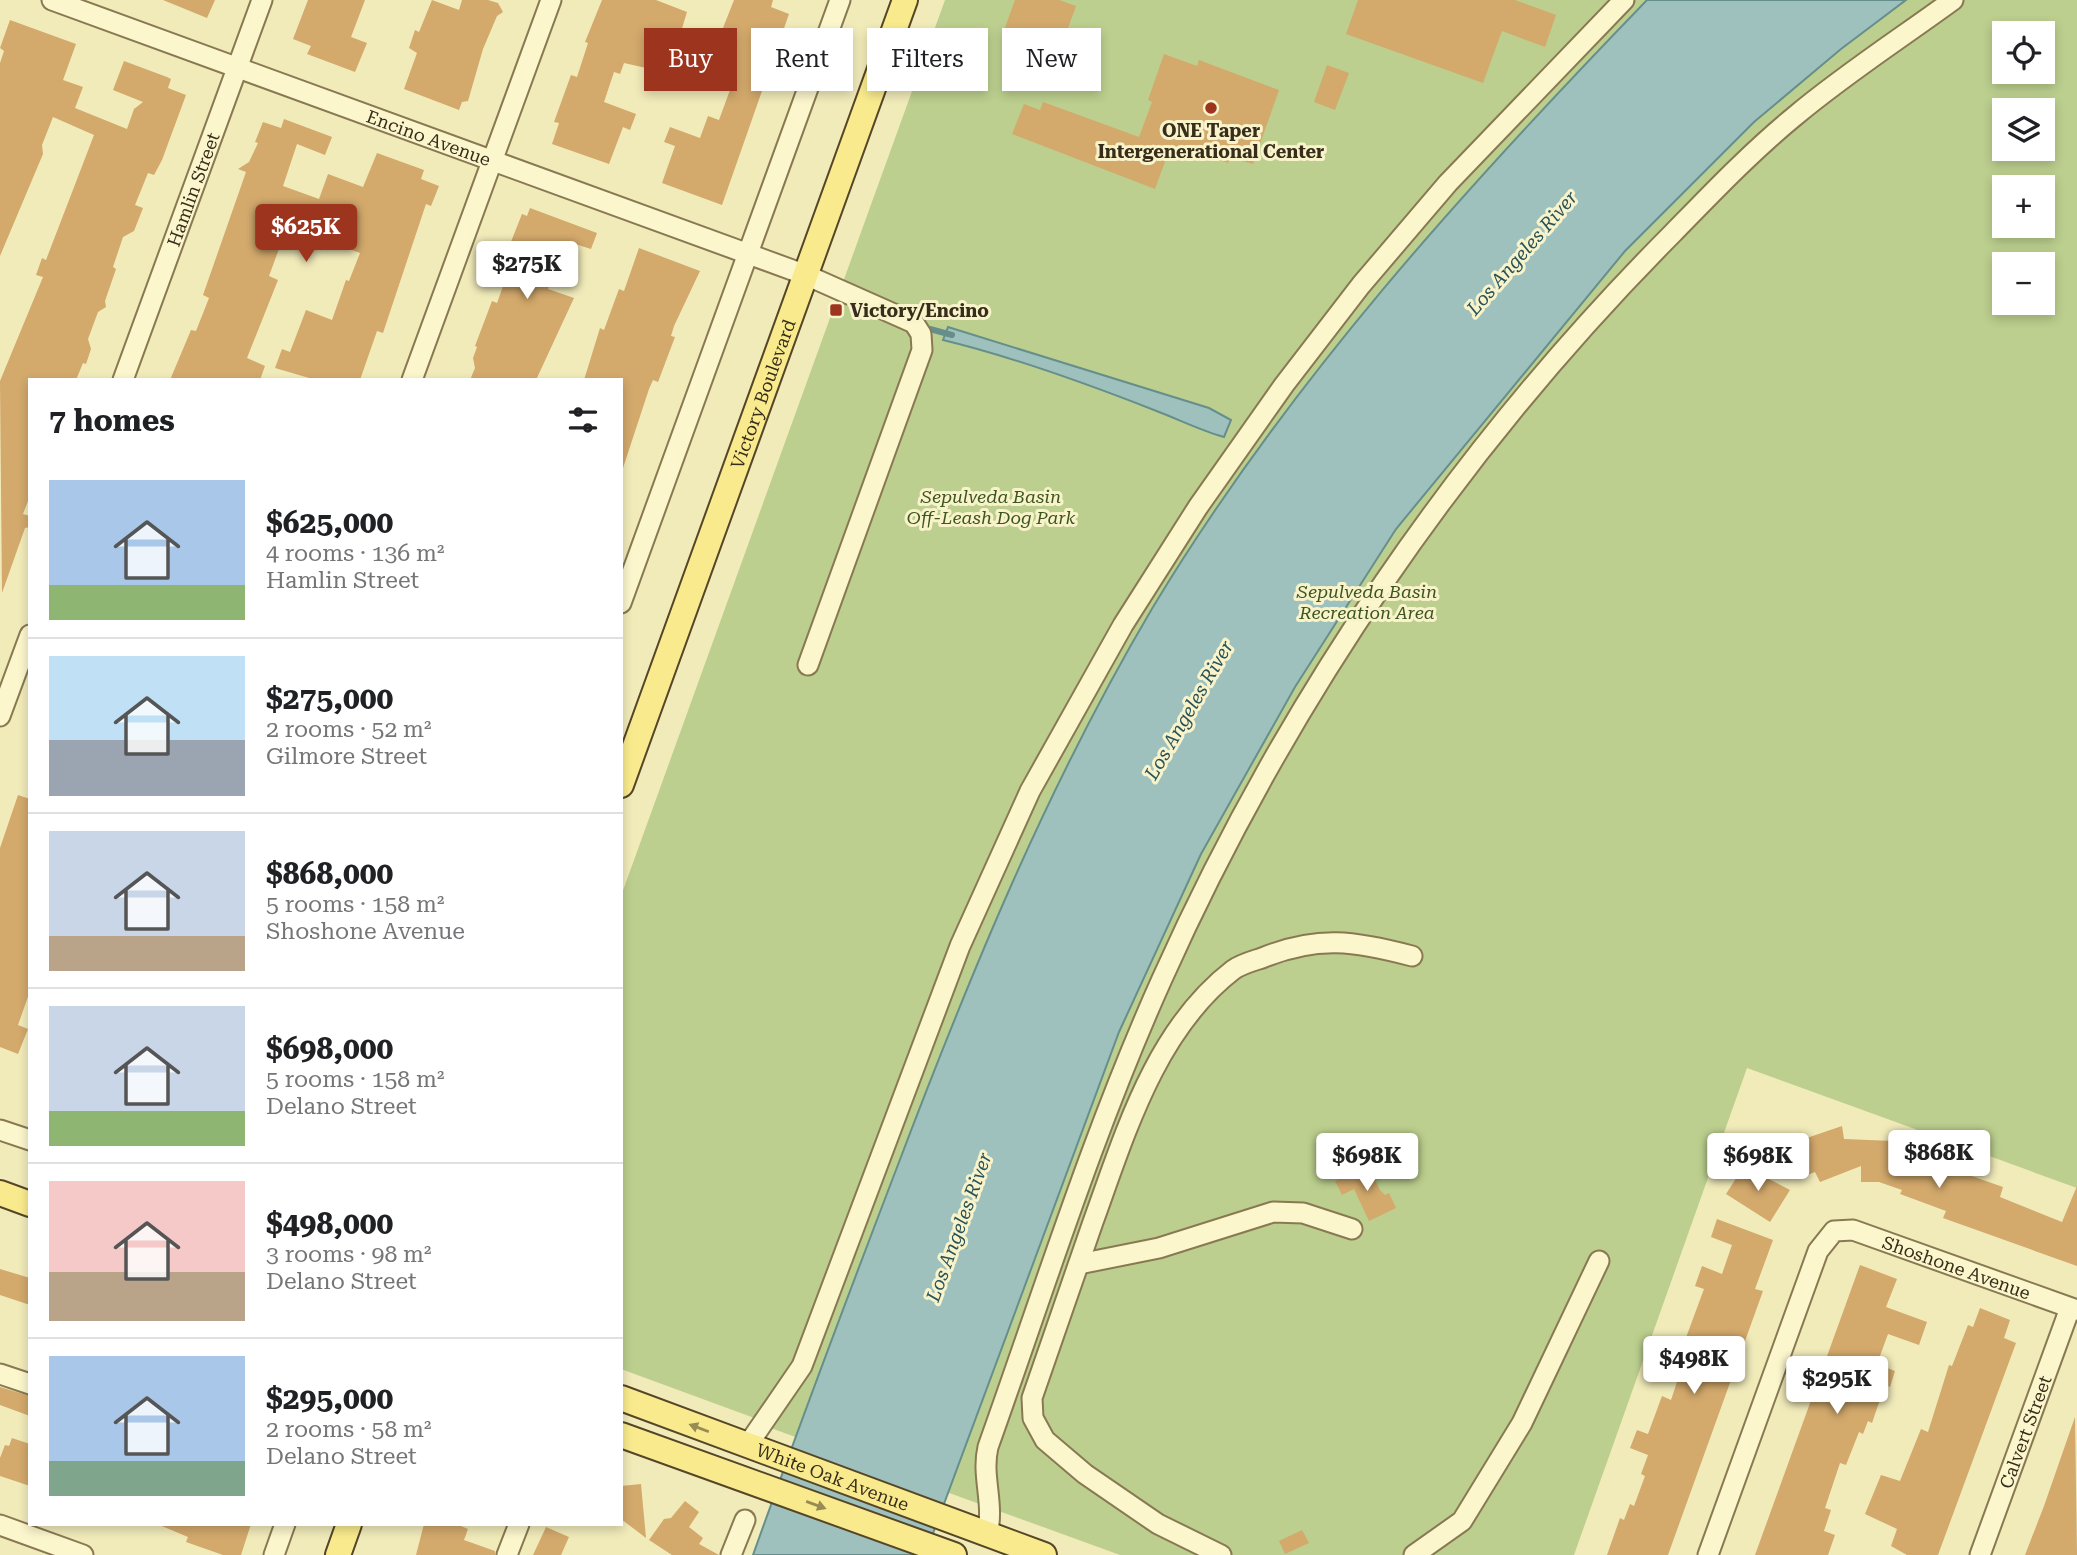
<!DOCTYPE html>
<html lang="en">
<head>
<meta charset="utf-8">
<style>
  body { margin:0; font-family:"Roboto Serif",serif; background:#f2f2f2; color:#202124; height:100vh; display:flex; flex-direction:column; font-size:26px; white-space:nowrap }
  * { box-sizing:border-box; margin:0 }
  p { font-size:23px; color:#757577 }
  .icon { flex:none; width:38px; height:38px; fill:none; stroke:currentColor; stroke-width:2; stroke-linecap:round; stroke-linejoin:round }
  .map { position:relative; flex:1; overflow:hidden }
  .side { position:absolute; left:28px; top:378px; width:595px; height:1148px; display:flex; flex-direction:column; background:#fff; border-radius:0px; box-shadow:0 4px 10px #0003 }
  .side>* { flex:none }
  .banner { position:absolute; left:644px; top:28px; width:665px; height:63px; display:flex; gap:14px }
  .fabs { position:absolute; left:1992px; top:21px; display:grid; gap:14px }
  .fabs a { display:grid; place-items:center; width:63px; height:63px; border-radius:0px; background:#fff; box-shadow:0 4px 10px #0003; font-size:35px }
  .price { position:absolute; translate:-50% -60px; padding:0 16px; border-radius:7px; background:#fff; color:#222; font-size:23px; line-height:46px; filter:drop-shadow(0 2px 4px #0008) }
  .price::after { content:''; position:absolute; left:50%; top:42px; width:21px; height:16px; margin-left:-10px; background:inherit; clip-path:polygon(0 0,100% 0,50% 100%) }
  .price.current { background:#9d341e; color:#fff }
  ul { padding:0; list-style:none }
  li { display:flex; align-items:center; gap:21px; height:175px; padding:0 21px }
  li+li { border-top:2px solid #e0e0e0 }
  li span { display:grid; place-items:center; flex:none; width:196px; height:140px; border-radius:0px; color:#555 }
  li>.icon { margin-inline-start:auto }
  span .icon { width:84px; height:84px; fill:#fffc; stroke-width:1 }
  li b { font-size:30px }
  h2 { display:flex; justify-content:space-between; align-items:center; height:84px; padding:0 21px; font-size:30px }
  .tag { padding:0 24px; border-radius:0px; background:#fff; box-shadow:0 4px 10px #0003; font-size:24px; line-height:63px }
  .tag.current { background:#9d341e; color:#fff }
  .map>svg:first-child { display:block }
  .green { fill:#bccf8e; fill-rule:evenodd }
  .water { fill:#9fc1bd; stroke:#668f8c; stroke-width:2 }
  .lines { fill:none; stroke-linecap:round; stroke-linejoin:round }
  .stream { stroke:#668f8c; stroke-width:6 }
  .building { fill:#d3a96c }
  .minor-casing { stroke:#897953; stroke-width:23 }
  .major-casing { stroke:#564628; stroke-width:28 }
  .minor { stroke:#fcf6cd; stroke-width:19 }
  .major { stroke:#f9eb8d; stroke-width:24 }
  .oneway { fill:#988c54 }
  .poi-dot { fill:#9d341e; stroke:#f8f3ca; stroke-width:2.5 }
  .labels { text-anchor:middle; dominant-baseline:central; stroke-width:6; stroke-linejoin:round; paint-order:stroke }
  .poi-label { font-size:18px; font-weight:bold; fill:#372d1a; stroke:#f8f3ca }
  .street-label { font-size:18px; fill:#372d1a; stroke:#f8f3ca }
  .park-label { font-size:18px; font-style:italic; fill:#3d551e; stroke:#f8f3ca }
  .water-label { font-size:19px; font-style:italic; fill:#275258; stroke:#f8f3ca }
</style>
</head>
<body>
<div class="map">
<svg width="2077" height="1555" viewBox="0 0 2077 1555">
  <rect width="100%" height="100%" fill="#f1ebba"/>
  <path class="green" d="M945,0H2077V1188L1747,1068L1574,1555H1120L768,1427L757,1419L621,1369V896ZM2004,33H2042V72H2004ZM2004,110H2042V149H2004ZM2004,187H2042V226H2004ZM2004,264H2042V303H2004Z"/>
  <g class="water">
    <path d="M1647,0H1906L1841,49L1754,122L1625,251L1396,529L1295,687L1201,854L1119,1032L925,1555H753C799,1426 847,1298 896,1170C969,977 1047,786 1153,607C1288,383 1466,187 1647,0Z"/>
    <path d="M948,327L1209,408L1231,420L1224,437C1199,430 1178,419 1154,410C1085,383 1014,357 943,340Z"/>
  </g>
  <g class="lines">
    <polyline class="stream" points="930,329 952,335"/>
  </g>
  <g class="building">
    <polygon points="163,0 215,0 207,18"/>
    <polygon points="308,0 365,0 351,37 367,43 355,72 307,54 311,46 293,39"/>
    <polygon points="432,0 459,10 462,0 488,0 498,3 503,12 497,16 483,49 468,101 462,102 459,110 404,89 417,53 409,48 415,30 419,32"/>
    <polygon points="602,0 656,0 687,12 673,58 653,50 646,68 624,63 620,74 614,72 604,102 636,114 630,130 623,127 609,164 552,144 559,123 554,122 571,75 577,77 588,43 585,42"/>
    <polygon points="734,0 773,0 771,7 789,14 722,205 662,183 675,146 664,142 670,127 700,138 708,116 719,120 730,90 690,75 696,59 710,61"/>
    <polygon points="1015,0 1059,0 1076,6 1057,59 1010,44 1012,37 1003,33"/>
    <polygon points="1358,0 1515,0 1556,15 1545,47 1502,31 1483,83 1346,34"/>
    <polygon points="10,20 76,44 63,80 83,87 75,108 127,129 134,109 143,102 113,90 124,61 167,77 171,79 168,88 186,95 162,160 154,175 148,173 135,205 143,208 134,231 123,237 113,267 116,269 105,301 106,307 98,312 88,339 91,349 86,364 83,363 76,380 30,380 30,496 23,514 30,516 30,527 25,528 2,593 0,381 43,277 36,275 42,258 46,260 94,135 53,117 42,145 43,154 0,256 0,63 4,51 0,48"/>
    <polygon points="1164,54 1197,66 1199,60 1279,90 1253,164 1230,158 1228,163 1199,153 1197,158 1170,148 1155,189 1012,134 1024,104 1040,110 1043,102 1139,137 1152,102 1148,100"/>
    <polygon points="1327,65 1349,73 1335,110 1314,102"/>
    <polygon points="284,119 332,137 325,155 297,144 283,186 319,199 328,174 363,187 377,153 424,170 421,179 439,186 431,206 426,204 383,333 377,331 360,380 316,380 275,368 282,349 290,352 306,310 332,320 346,280 349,281 360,253 336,244 343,226 294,208 269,276 278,280 247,358 265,366 260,380 170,380 191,330 196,331 209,298 203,295 246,172 238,169 249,162 258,143 255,142 263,122 281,128"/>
    <polygon points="530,208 597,233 591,249 569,242 562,261 558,259 548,289 574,298 536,380 470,380 475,368 473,358 477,347 475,346 492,301 497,303 507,275 499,272 522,214 527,216"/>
    <polygon points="639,248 700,271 674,326 671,336 675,337 658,382 653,380 649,389 623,468 621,380 584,380 600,328 604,330 619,289 624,291"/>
    <polygon points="18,795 30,799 30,991 18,1025 28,1029 18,1054 0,1047 0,848"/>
    <polygon points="1842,1126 1844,1139 1894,1141 1965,1167 1963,1173 2003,1187 2000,1197 2062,1222 2077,1186 2077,1266 1943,1218 1946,1211 1900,1194 1902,1190 1879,1182 1861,1182 1861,1166 1820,1182 1815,1172 1799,1178 1787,1149 1796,1145 1795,1142"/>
    <polygon points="1368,1165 1380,1190 1385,1195 1389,1193 1396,1208 1369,1221 1354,1189 1342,1195 1335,1181"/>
    <polygon points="1744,1166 1790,1190 1770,1222 1726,1194"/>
    <polygon points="1717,1219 1773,1240 1755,1289 1763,1291 1668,1555 1607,1555 1620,1518 1624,1520 1630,1504 1634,1506 1645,1476 1641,1474 1648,1455 1630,1448 1637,1430 1648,1434 1662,1396 1671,1400 1680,1373 1674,1370 1704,1289 1695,1286 1702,1266 1722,1274 1732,1245 1711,1237"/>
    <polygon points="1860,1265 1897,1279 1886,1307 1927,1322 1919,1345 1888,1334 1877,1364 1895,1371 1890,1387 1885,1385 1872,1423 1868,1421 1863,1434 1859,1432 1846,1465 1840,1463 1825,1508 1831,1510 1824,1531 1835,1535 1828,1555 1755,1555"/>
    <polygon points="0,1269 30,1278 30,1305 0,1295"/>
    <polygon points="1980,1308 2010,1320 2004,1338 2016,1343 1938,1555 1907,1555 1891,1546 1897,1529 1865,1514 1881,1475 1900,1481 1921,1429 1928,1432 1949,1365 1952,1366 1968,1325 1973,1327"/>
    <polygon points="0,1387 30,1396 30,1416 0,1405"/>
    <polygon points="2075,1417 2077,1555 2025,1555 2044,1506"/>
    <polygon points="12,1438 30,1444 30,1486 0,1476 0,1458 5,1445 9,1446"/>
    <polygon points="641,1484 646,1538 621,1519 621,1486"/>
    <polygon points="685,1501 699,1512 689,1527 703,1538 699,1544 719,1555 672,1555 649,1540 664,1519 671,1518"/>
    <polygon points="157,1524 251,1524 241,1555 223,1555 186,1542 188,1537"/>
    <polygon points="424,1524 456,1524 468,1529 464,1540 495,1551 495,1555 416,1555"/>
    <polygon points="546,1527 569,1537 561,1555 533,1555"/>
    <polygon points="1302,1530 1309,1543 1285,1554 1279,1541"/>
  </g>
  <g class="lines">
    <g class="minor-casing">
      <g id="minor">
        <path id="s1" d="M52,0L806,275L914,323L921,334L922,350L808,665"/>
        <path id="s2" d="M123,380L262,0"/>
        <polyline points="412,380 551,0"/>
        <polyline points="621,603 840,0"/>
        <polyline points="0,716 30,635"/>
        <polyline points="0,1130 30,1140"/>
        <polyline points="1079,1264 1159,1248 1273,1212 1303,1213 1352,1229"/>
        <polyline points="0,1374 30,1384"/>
        <polyline points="747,1446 802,1366 960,946 1030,791 1123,625 1198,507 1284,385 1361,285 1448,183 1624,0"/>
        <polyline points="0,1525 83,1555"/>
        <path d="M987,1535C995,1503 981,1477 988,1447C1044,1290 1094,1130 1162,979C1286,702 1459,448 1673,233C1712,193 1751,152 1795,116C1845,74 1901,38 1953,0"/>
        <polyline points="274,1555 285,1524"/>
        <polyline points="507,1555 519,1524"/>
        <polyline points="731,1555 745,1520"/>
        <path d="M1221,1555L1158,1524L1085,1474L1045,1440L1033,1418L1032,1398C1052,1339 1073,1281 1093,1222C1125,1134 1155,1030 1233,970C1241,964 1253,961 1262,958C1318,935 1355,941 1412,956"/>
        <polyline points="1414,1555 1462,1521 1522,1423 1599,1261"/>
        <path id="s3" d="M1708,1555L1818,1251L1834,1231L1853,1230L2077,1310"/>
        <path id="s4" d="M1980,1555L2070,1308"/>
      </g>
    </g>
    <g class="major-casing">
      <g id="major">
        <path id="s5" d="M621,785L905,0"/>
        <polyline points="0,1193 30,1204"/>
        <path id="s6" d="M621,1398L1044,1555"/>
        <polyline points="621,1435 954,1555"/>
        <polyline points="338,1555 349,1524"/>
      </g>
    </g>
    <use href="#minor" class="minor"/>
    <use href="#major" class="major"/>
  </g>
  <defs><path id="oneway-solid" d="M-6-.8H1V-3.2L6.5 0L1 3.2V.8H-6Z" transform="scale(1.75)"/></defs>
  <g class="oneway">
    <use href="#oneway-solid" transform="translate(699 1428) rotate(-159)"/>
    <use href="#oneway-solid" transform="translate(816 1505) rotate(20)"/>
  </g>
  <g class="poi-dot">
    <circle cx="1211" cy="108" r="7"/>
    <rect x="829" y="303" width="14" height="14" rx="3.5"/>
  </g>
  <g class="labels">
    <g class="poi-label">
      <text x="1211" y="130">ONE Taper<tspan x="1211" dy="21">Intergenerational Center</tspan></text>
      <text x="850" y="310" text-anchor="start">Victory/Encino</text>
    </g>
    <g class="street-label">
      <text stroke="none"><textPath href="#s1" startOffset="401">Encino Avenue</textPath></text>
      <text stroke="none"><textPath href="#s2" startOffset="203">Hamlin Street</textPath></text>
      <text stroke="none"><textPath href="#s5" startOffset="416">Victory Boulevard</textPath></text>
      <text stroke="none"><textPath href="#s3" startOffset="478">Shoshone Avenue</textPath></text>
      <text stroke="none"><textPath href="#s4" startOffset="131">Calvert Street</textPath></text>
      <text stroke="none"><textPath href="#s6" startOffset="226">White Oak Avenue</textPath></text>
    </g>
    <g class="park-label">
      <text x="991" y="496">Sepulveda Basin<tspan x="991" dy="21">Off-Leash Dog Park</tspan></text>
      <text x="1367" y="591">Sepulveda Basin<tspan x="1367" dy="21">Recreation Area</tspan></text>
    </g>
    <g class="water-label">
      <text transform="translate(1522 253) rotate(-49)">Los Angeles River</text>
      <text transform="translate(1189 710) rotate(-60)">Los Angeles River</text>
      <text transform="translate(959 1227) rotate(-70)">Los Angeles River</text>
    </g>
  </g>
</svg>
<div class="fabs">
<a><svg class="icon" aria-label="locate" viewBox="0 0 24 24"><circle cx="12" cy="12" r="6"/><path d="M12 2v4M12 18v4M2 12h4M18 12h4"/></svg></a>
<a><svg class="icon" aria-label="layers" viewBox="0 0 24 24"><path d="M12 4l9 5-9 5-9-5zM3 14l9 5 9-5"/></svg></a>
<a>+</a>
<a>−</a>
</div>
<b class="price current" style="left:306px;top:264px">$625K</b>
<b class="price" style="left:527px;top:301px">$275K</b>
<b class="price" style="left:1939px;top:1190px">$868K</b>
<b class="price" style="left:1367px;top:1193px">$698K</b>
<b class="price" style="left:1758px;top:1193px">$698K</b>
<b class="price" style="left:1694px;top:1396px">$498K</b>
<b class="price" style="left:1837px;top:1416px">$295K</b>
<div class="banner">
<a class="tag current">Buy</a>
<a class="tag">Rent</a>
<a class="tag">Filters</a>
<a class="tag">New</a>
</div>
<section class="side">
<h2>7 homes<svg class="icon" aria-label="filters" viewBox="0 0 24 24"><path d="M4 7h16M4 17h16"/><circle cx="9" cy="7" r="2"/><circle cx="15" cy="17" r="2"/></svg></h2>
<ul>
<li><span style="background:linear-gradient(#a9c7e8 75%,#8fb573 0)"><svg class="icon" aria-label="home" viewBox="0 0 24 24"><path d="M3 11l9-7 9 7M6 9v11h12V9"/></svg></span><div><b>$625,000</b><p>4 rooms · 136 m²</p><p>Hamlin Street</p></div></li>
<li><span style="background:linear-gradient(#bfe0f5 60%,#9aa5b1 0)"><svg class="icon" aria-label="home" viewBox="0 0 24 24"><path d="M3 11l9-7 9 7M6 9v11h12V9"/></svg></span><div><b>$275,000</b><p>2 rooms · 52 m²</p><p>Gilmore Street</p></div></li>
<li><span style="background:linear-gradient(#c9d6e8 75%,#b9a48a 0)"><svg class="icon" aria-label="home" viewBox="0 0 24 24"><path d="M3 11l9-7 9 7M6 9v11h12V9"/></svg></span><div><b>$868,000</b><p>5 rooms · 158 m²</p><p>Shoshone Avenue</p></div></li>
<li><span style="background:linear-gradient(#c9d6e8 75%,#8fb573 0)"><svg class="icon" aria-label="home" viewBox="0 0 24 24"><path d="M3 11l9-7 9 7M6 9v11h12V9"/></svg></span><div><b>$698,000</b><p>5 rooms · 158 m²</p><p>Delano Street</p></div></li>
<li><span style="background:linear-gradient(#f6c9c9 65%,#b9a48a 0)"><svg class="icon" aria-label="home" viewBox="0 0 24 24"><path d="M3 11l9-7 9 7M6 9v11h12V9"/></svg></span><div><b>$498,000</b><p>3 rooms · 98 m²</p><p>Delano Street</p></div></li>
<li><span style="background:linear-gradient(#a9c7e8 75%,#7fa58c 0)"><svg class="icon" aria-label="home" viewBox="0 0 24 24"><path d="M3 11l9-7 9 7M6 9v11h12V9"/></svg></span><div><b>$295,000</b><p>2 rooms · 58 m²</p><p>Delano Street</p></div></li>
</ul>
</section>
</div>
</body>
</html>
